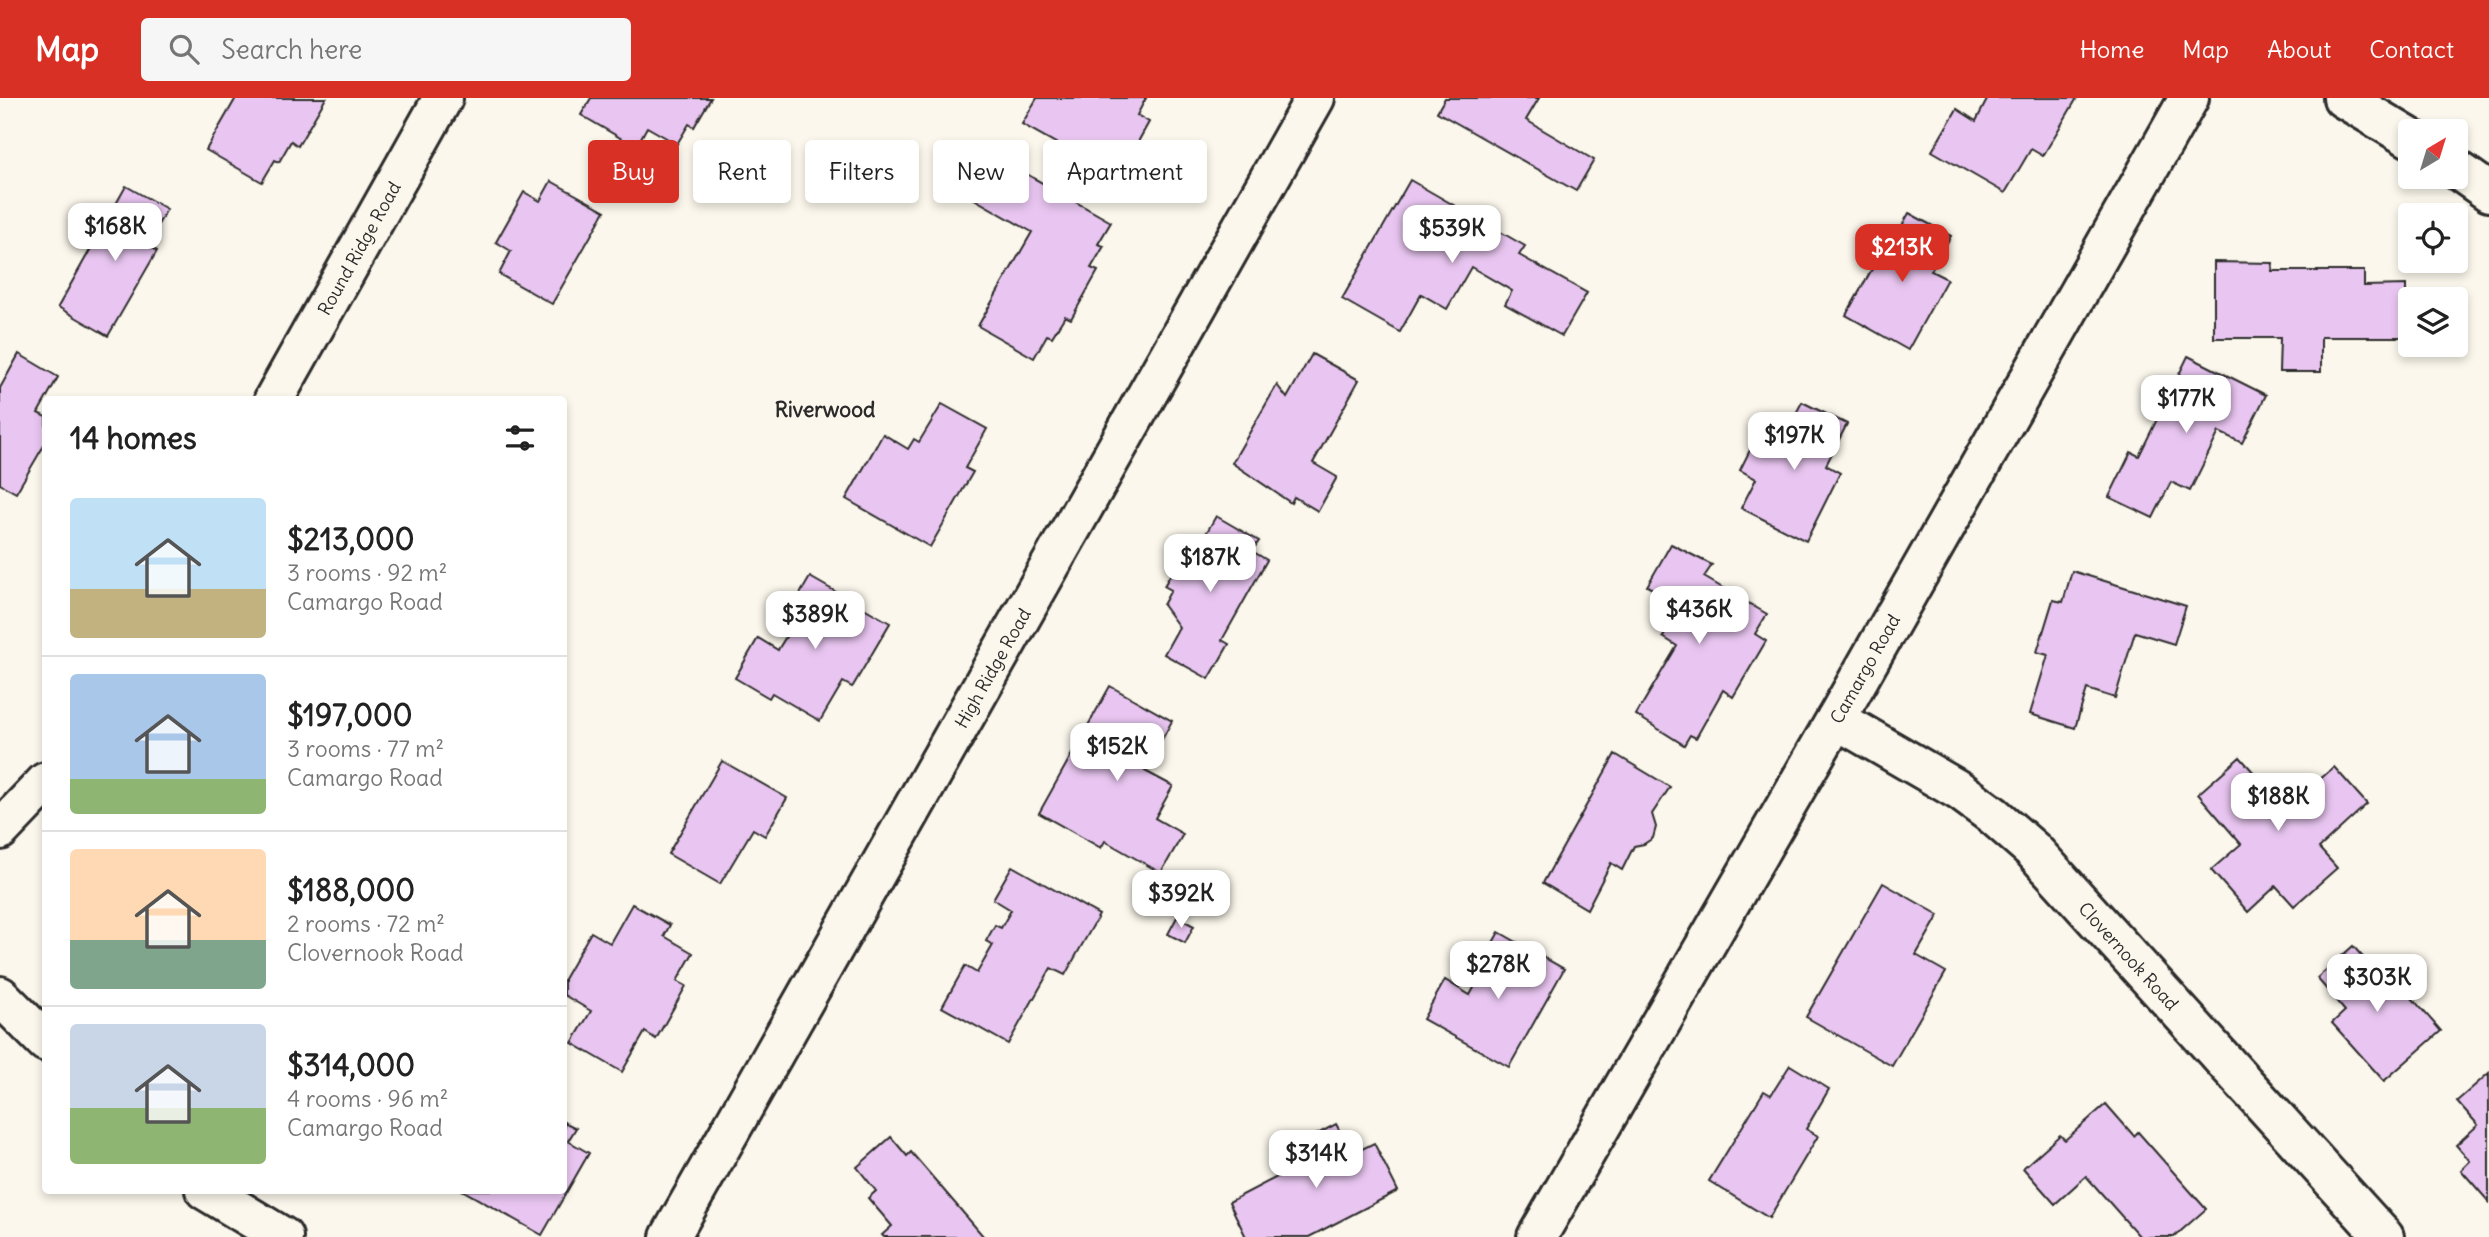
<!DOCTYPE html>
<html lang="en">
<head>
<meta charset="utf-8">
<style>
  body { margin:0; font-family:Delius,sans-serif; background:#f6f6f6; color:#222; height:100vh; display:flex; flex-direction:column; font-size:26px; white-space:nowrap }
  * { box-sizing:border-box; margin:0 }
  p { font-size:23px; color:#767676 }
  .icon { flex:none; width:38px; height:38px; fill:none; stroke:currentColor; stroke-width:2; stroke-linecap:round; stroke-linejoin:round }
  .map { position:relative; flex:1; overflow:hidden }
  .drawer { position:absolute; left:42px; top:298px; width:525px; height:798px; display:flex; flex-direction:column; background:#fff; border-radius:7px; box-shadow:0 4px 10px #0003 }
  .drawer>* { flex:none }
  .guide { position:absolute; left:588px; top:42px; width:665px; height:63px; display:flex; gap:14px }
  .needle { width:46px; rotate:38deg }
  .fabs { position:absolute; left:2398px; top:21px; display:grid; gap:14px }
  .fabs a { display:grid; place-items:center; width:70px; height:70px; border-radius:7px; background:#fff; box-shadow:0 4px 10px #0003; font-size:35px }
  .price { position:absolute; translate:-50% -60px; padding:0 16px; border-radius:14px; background:#fff; color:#222; font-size:23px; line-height:46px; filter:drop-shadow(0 2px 4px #0008) }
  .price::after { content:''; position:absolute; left:50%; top:42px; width:21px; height:16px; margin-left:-10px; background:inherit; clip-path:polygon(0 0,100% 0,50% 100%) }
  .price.selected { background:#d93025; color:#fff }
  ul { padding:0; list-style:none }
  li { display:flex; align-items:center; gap:21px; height:175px; padding:0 28px }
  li+li { border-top:2px solid #e0e0e0 }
  li span { display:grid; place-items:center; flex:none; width:196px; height:140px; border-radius:7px; color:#555 }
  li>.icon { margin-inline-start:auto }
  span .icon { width:84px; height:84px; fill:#fffc; stroke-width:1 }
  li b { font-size:30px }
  h2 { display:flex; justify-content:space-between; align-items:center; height:84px; padding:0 28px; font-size:30px }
  .chip { padding:0 24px; border-radius:7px; background:#fff; box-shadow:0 4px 10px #0003; font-size:24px; line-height:63px }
  .chip.selected { background:#d93025; color:#fff }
  header { display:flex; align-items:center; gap:42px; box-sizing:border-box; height:98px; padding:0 35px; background:#d93025; color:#fff }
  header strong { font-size:33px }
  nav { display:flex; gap:38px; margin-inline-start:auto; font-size:24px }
  .search { width:490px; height:63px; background:#f6f6f6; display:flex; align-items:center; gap:18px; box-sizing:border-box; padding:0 24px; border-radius:7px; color:#767676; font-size:26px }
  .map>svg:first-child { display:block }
  .building { fill:#e9c6f1; stroke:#2b2b2b; stroke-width:2 }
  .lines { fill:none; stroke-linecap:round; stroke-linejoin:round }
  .minor-casing { stroke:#2b2b2b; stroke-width:44 }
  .minor { stroke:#fbf7ec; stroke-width:38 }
  .labels { text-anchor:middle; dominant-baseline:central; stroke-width:7; stroke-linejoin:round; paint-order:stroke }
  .street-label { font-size:18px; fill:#2b2b2b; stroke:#fbf7ec }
  .quarter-label { font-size:21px; font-weight:bold; fill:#2b2b2b; stroke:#fbf7ec }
</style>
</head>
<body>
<header>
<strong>Map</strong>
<div class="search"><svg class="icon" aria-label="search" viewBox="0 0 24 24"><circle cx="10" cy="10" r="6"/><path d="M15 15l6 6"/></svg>Search here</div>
<nav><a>Home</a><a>Map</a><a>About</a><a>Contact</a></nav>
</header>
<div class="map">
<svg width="2489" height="1139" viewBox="0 0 2489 1139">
  <rect width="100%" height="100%" fill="#fbf7ec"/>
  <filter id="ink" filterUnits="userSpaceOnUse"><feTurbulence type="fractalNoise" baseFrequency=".0143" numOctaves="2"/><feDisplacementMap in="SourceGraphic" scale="14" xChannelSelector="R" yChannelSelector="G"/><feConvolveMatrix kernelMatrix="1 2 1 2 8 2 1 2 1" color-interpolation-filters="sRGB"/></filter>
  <g filter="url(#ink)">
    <g class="building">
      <polygon points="236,0 326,0 298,48 291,43 279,64 275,62 262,84 206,52"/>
      <polygon points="591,0 711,0 694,29 689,26 677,46 647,29 636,49 581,17"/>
      <polygon points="1037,0 1146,0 1137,17 1149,24 1118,80 1022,26"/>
      <polygon points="1445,0 1539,0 1526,22 1594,62 1576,93 1437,14"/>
      <polygon points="1988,0 2077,0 2043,58 2031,51 2005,95 1932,53 1957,11 1976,23"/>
      <polygon points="993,57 1111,124 1098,146 1104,148 1091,170 1098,173 1071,221 1065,218 1052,239 1047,237 1034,260 978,228 1032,134 969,98"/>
      <polygon points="1410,82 1525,148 1519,157 1587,195 1562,238 1505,206 1512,193 1471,169 1447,211 1421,196 1400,234 1342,201"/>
      <polygon points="551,83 605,113 552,206 499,176 511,153 496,144 524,94 540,103"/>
      <polygon points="126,88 167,111 146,147 157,153 108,238 58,209"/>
      <polygon points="1909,115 1951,138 1931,173 1947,181 1908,252 1846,217 1885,148 1889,151"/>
      <polygon points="2214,164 2273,165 2272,173 2364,173 2364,188 2406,187 2406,239 2321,239 2321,274 2279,274 2280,240 2214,240"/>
      <polygon points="19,256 58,279 38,315 46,319 46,344 16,395 0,386 0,290"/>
      <polygon points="1312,256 1359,282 1313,365 1337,379 1318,413 1294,399 1291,405 1232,365 1277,287 1287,300"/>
      <polygon points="2188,258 2266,297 2242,345 2219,334 2190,393 2171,384 2153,420 2109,399 2131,354 2139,358"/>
      <polygon points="1802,304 1847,326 1826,367 1840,375 1806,443 1741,410 1756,381 1740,372 1759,334 1781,344"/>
      <polygon points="942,306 987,331 965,370 973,374 930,449 846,401 883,336 908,351 914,341 919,344"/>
      <polygon points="1216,418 1259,443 1252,453 1267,462 1222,542 1229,546 1209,581 1164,556 1179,529 1163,507 1171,492 1164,488 1194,436 1203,441"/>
      <polygon points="1671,446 1712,467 1704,479 1767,516 1755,536 1766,543 1733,599 1723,592 1696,640 1690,637 1684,647 1636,617 1677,548 1663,539 1682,507 1647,488"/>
      <polygon points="2072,473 2186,508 2174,546 2135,534 2115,600 2087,591 2075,630 2030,616 2048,557 2037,554 2053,502 2063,504"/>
      <polygon points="810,479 890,525 853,588 852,589 843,584 820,623 772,595 769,600 735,580 758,540 778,552 779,550 787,537 779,532"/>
      <polygon points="1110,588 1172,623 1145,673 1173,688 1155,720 1183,736 1161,775 1105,743 1101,750 1039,715"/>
      <polygon points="1615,656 1670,689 1652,716 1656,729 1653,740 1644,746 1634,748 1622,772 1611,765 1587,811 1543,785"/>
      <polygon points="2240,659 2286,711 2334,669 2367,706 2319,750 2337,770 2294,808 2276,788 2248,814 2211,772 2241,746 2198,696"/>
      <polygon points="722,663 787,700 765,738 753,731 720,786 668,756"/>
      <polygon points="1012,768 1099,817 1065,877 1051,870 1008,946 942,909 965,868 977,875 993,847 986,843 995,827 1001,830 1011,812 993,801"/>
      <polygon points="1883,785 1939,817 1916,857 1946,874 1892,968 1806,919"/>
      <polygon points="632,806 670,827 664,838 693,855 677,883 686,888 656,941 645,934 622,974 572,945 591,913 564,897 564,881 591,834 610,845"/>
      <polygon points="1177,819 1194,828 1185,845 1168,836"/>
      <polygon points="1499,834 1564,871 1509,969 1423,921 1445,882 1470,897 1488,864 1483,862"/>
      <polygon points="2353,848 2376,874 2384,868 2441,933 2384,983 2332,925 2345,913 2317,880"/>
      <polygon points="1790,967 1829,991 1806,1031 1818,1038 1769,1120 1709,1083 1764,993 1771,997"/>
      <polygon points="2489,975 2489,1104 2461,1072 2470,1063 2456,1047 2478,1027 2457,1003"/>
      <polygon points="2106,1006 2134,1038 2138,1034 2206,1111 2174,1139 2140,1139 2086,1078 2055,1106 2023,1070 2060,1037 2065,1042"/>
      <polygon points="564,1024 576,1030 568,1043 589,1055 542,1137 462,1092 564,1092"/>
      <polygon points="1336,1026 1352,1056 1374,1045 1398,1093 1309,1139 1246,1139 1229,1104 1304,1065 1295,1048"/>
      <polygon points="891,1039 907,1058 911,1054 984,1139 884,1139 882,1137 892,1128 868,1100 876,1093 857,1069"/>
    </g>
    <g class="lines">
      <g class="minor-casing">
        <g id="minor">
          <polyline points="2343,0 2410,40"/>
          <polyline points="2455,70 2489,94"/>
          <path id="s1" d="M274,301L443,0"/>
          <path id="s2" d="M1836,621L1960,693L1994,718L2033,752L2384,1139"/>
          <polyline points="0,732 46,684"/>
          <polyline points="0,898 46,944"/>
          <polyline points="205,1092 283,1139"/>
          <path id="s3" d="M670,1139L1315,0"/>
          <path id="s4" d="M1537,1139L1836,621L2189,0"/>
        </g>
      </g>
      <use href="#minor" class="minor"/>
    </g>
  </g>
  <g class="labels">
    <g class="street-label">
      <text stroke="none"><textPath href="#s1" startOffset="173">Round Ridge Road</textPath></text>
      <text stroke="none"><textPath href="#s3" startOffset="654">High Ridge Road</textPath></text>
      <text stroke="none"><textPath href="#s4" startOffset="656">Camargo Road</textPath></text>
      <text stroke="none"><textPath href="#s2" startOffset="380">Clovernook Road</textPath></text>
    </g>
    <g class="quarter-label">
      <text x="825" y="311">Riverwood</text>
    </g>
  </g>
</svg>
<div class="fabs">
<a><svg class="needle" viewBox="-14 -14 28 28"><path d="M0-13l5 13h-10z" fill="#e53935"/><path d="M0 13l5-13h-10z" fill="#767676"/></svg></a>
<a><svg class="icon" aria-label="locate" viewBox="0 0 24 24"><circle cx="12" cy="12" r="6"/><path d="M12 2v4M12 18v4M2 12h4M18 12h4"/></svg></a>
<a><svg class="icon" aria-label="layers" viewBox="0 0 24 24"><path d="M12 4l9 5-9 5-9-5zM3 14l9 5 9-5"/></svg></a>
</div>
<b class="price" style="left:115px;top:165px">$168K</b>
<b class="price" style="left:1452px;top:167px">$539K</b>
<b class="price selected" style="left:1902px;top:186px">$213K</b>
<b class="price" style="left:2186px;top:337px">$177K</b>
<b class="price" style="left:1794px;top:374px">$197K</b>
<b class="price" style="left:1210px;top:496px">$187K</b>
<b class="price" style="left:1699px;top:548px">$436K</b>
<b class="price" style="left:815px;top:553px">$389K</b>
<b class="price" style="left:1117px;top:685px">$152K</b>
<b class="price" style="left:2278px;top:735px">$188K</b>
<b class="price" style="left:1181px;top:832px">$392K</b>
<b class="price" style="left:1498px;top:903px">$278K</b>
<b class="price" style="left:2377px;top:916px">$303K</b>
<b class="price" style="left:1316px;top:1092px">$314K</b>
<div class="guide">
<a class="chip selected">Buy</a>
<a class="chip">Rent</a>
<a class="chip">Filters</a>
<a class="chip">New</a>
<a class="chip">Apartment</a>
</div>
<section class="drawer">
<h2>14 homes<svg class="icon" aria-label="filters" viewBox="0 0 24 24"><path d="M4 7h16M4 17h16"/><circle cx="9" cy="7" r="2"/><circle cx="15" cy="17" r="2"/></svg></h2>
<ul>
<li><span style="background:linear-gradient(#bfe0f5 65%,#c2b280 0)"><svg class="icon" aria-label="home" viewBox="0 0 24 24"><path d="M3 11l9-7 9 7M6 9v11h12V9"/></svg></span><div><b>$213,000</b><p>3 rooms · 92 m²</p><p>Camargo Road</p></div></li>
<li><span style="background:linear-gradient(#a9c7e8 75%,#8fb573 0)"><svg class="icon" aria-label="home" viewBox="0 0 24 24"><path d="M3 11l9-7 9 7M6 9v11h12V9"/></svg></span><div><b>$197,000</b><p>3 rooms · 77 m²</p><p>Camargo Road</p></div></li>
<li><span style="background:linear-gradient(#ffd9b3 65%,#7fa58c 0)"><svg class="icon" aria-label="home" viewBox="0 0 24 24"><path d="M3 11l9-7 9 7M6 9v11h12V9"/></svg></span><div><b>$188,000</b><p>2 rooms · 72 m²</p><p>Clovernook Road</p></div></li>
<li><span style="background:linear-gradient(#c9d6e8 60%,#8fb573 0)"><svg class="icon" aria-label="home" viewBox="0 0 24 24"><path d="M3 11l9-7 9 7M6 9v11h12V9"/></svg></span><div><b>$314,000</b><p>4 rooms · 96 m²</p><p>Camargo Road</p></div></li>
</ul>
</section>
</div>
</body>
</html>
